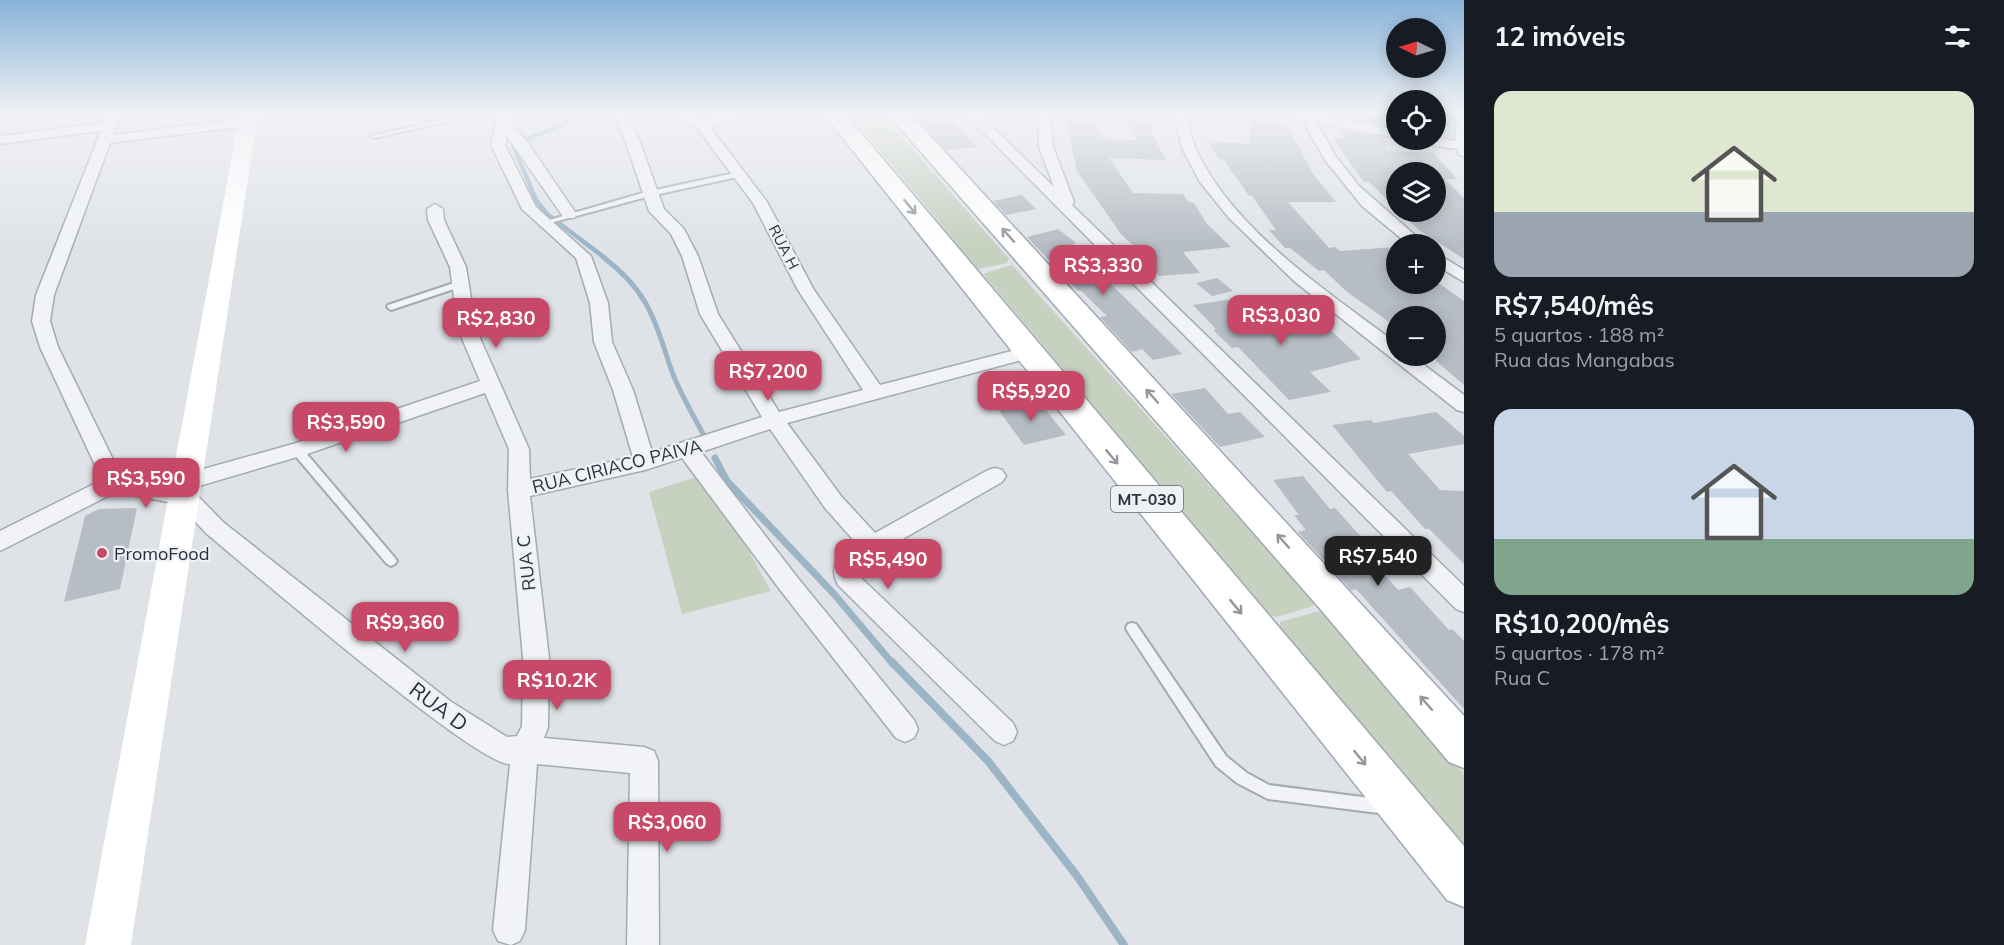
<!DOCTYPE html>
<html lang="pt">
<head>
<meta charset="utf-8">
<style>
  body { margin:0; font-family:Mulish,sans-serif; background:#242831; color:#f1f3f6; height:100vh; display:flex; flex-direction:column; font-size:22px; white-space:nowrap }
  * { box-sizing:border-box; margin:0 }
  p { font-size:20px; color:#9ea1a6 }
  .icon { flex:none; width:33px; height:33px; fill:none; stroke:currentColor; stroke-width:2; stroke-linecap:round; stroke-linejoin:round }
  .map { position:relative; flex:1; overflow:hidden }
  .drawer { display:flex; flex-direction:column; background:#171b24; width:540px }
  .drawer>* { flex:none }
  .needle { width:39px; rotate:275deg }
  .tools { position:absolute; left:1386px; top:18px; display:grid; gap:12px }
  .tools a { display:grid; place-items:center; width:60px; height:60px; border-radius:50%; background:#171b24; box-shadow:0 3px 15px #0003; font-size:30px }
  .price { position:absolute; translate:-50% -51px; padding:0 14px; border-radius:12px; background:#c84867; color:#fff; font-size:20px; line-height:39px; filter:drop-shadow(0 2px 3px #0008) }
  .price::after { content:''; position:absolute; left:50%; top:36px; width:18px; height:14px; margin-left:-9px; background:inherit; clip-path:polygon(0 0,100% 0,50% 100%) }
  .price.selected { background:#222; color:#fff }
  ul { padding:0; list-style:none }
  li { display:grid; align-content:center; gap:12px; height:318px; padding:0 30px }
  li span { display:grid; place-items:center; height:186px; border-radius:18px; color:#555 }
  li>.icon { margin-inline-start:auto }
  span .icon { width:108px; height:108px; fill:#fffc; stroke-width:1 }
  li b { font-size:26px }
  h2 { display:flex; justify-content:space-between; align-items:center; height:72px; padding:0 30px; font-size:26px }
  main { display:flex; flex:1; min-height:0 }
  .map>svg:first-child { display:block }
  .green { fill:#c6d1c0 }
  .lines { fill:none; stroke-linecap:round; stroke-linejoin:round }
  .stream-far3 { stroke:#9bb4c6; stroke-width:4.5 }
  .stream-far2 { stroke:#9bb4c6; stroke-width:5 }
  .stream-far1 { stroke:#9bb4c6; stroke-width:7 }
  .stream { stroke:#9bb4c6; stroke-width:8 }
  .building { fill:#b6bdc4 }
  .service-casing { stroke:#a4aab2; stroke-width:4 }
  .minor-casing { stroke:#a4aab2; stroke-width:3 }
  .primary-casing { stroke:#9fa8b3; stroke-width:3 }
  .service { fill:#f1f3f6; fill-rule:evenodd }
  .minor { fill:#f1f3f6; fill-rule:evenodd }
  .secondary { fill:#fff; fill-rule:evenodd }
  .primary { fill:#fff; fill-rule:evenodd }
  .oneway { stroke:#94989e }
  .poi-dot { fill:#c84867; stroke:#eef2f5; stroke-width:2 }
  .labels { text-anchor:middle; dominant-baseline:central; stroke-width:4.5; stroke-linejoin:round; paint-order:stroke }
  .far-street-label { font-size:15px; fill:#28323e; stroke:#eef2f5 }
  .shield { fill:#eef2f5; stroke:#636c75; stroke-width:1.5 }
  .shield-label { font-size:16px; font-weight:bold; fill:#28323e }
  .street-label { font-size:18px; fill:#28323e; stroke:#eef2f5 }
  .poi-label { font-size:18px; fill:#28323e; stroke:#eef2f5; text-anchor:start }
  .near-street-label { font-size:21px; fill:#28323e; stroke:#eef2f5 }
</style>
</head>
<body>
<main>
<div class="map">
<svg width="1464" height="945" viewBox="0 0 1464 945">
  <rect width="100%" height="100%" fill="#dfe3e8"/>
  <g class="green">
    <polygon points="849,113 881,113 1009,259 1007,263 978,269"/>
    <polygon points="1012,265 1312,600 1314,606 1276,617 1269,615 983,274"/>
    <polygon points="706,474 771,591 682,614 649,492"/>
    <polygon points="1319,611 1325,614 1464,774 1464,848 1280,626 1280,622"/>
  </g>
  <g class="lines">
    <polyline class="stream-far3" points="579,113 561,125 513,145 536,200 547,214 605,258"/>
    <path class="stream-far2" d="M603,257C648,291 654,318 671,369C679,392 693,414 704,436"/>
    <polyline class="stream-far1" points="715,458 727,481 834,594 893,664"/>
    <polyline class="stream" points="892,662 988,761 1077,876 1124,945"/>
  </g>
  <g class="building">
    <polygon points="923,113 947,115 977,147 946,150 916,117 925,116"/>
    <polygon points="1064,113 1092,113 1103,139 1137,140 1123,113 1153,113 1153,131 1151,131 1166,160 1109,158 1133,193 1183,194 1188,202 1194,203 1207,224 1231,247 1183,252 1200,273 1159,276 1143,255 1121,234 1077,171"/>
    <polygon points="1339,113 1377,113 1380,124 1340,116"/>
    <polygon points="1251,119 1291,127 1291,132 1313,174 1336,202 1288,202 1329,248 1335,247 1340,251 1396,247 1396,284 1440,284 1464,301 1464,385 1436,361 1436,316 1396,316 1396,327 1346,291 1324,270 1319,271 1290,248 1285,248 1269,230 1276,230 1252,196 1249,196 1224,160 1218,159 1209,141 1249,144"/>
    <polygon points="1342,130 1384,138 1387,151 1434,153 1457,179 1445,179 1464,198 1464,259 1419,230 1400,212 1436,212 1436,172 1396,168 1396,208 1369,182 1364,182 1347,159 1334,138 1344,139"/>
    <polygon points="1022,195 1036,209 1006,215 993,201"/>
    <polygon points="1058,229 1076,243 1073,244 1095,263 1092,263 1114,287 1182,354 1153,360 1142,349 1132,352 1100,317 1107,316 1081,291 1078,291 1027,237"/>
    <polygon points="1217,278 1233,291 1212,296 1196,283"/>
    <polygon points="1233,299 1254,319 1313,313 1361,359 1310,372 1331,392 1289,400 1238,347 1232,348 1213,330 1216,329 1193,305"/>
    <polygon points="1205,388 1228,414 1240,412 1265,437 1220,447 1171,394"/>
    <polygon points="1037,399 1066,435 1024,445 997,408"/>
    <polygon points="1436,412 1464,436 1464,444 1408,454 1440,490 1464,491 1464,564 1429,529 1425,529 1391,491 1387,492 1332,425 1371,420 1374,423"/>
    <polygon points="1303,476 1330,509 1335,508 1363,539 1355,541 1398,590 1410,587 1449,630 1452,629 1464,641 1464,709 1356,589 1351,590 1298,532 1306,530 1294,515 1299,515 1273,480"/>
    <polygon points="137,508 120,589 64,602 85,516 99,509"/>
  </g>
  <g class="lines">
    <g class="service-casing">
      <g id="service">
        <polygon points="471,113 485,113 374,138 371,136"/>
        <polygon points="739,172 743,174 742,176 650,196 543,225 539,223 646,192"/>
        <polygon points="460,281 463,282 463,286 391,310 387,307 388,305"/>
        <polygon points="297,446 301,447 395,558 397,561 395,564 391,566 387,564 293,453 292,450 293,447"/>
        <polygon points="1132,623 1136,624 1226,756 1247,773 1269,785 1386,800 1391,802 1393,807 1391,812 1386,814 1268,799 1237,783 1216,766 1128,632 1126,628 1128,624"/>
      </g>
    </g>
    <g class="minor-casing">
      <g id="minor">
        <path d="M107,113H120L113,135L248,118L255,122L248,126L110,143L54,295L50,321L58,347L121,476L193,491L223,522L450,701L507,737L517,736L522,726L523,658L508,490L509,449L485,393L304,455L189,489L182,487L178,481L182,475L293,444L480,381L458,329L450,267L428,220L427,209L435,204L443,209L444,220L466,267L476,329L529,449L530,479L633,457L613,390L594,342L590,303L576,258L522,209L491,145L498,113H511L510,122L528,143L577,215L574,218H564L507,136L505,145L536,207L591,256L608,303L612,342L633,390L652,452L762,417L700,314L682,256L671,234L649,211L623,134L610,113H623L637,134L664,209L684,229L698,256L718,314L779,412L863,390L798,290L753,203L699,130L673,113H689L703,121L722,113H776L770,117L726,120L711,128L767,202L814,290L880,385L1027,347L1036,353L1033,357L787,423L841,496L875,533L988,470L995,468L1002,470L1006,476L1002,482L880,552L857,569V574L1013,723L1017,732L1013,741L1004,745L995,741L838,585C827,563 841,555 857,544L825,508L770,429L701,452L797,577L914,720L918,729L914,738L905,742L896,738L781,591L682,458L645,470L530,496L549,658L548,727L544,738L644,747L654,751L658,761L659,945H627L630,773L537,764L525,930L520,941L511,945L498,941L493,930L510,764C478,767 247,567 207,534L178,504L116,492L0,551V531L102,480L40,347L32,321L36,295L101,131L0,144V136L104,123Z"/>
        <polygon points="964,113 978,113 1054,187 1039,147 1038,113 1050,113 1053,147 1074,202 1072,205 1464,586 1464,612 1456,609"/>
        <path d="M1174,113H1187C1190,125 1191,138 1196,149C1233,230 1327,291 1396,343V356H1412L1464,395V412L1457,410L1294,281L1229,218L1200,182L1182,148Z"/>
        <polygon points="1277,113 1315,113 1396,130 1396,138 1317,123 1336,157 1359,186 1425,244 1408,244 1362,206 1325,160 1303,121"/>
        <polygon points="1464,120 1464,156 1459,155 1457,149 1425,144 1418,140 1436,138 1455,141 1457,124"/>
        <polygon points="1436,253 1464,270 1464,282 1436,265"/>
      </g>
    </g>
    <g class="primary-casing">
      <g id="primary">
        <polygon points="823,113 844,113 1464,846 1464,907 1447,900"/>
        <polygon points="887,113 909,113 1464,716 1464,768 1449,762 1322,611"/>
      </g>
    </g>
    <use href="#service" class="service"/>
    <use href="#minor" class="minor"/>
    <polygon class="secondary" points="240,113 258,113 131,945 85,945"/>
    <use href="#primary" class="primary"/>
  </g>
  <defs><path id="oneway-shaft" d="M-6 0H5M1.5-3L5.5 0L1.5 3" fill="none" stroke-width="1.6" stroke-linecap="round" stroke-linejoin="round" transform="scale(1.5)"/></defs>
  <g class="oneway">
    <use href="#oneway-shaft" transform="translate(910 207) rotate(51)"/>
    <use href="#oneway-shaft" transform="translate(1008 235) rotate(-132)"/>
    <use href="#oneway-shaft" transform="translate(1152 396) rotate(-132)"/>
    <use href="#oneway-shaft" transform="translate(1112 457) rotate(50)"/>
    <use href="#oneway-shaft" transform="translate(1283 541) rotate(-132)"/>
    <use href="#oneway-shaft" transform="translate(1236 607) rotate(50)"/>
    <use href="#oneway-shaft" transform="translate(1426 703) rotate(-131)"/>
    <use href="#oneway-shaft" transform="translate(1360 758) rotate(51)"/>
  </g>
  <linearGradient id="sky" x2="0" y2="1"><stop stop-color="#89b4da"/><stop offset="0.46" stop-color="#f1f2f5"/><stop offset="1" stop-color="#f1f2f5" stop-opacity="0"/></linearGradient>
  <rect width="1464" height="246" fill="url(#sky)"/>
  <circle class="poi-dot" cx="102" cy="553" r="6"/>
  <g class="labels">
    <g class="far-street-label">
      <text transform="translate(784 247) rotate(63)">RUA H</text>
    </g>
    <rect class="shield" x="1111" y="486" width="72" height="26" rx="4.5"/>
    <g class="shield-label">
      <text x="1147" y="499">MT-030</text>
    </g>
    <g class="street-label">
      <text transform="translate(617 466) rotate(-14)">RUA CIRIACO PAIVA</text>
      <text transform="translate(526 563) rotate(-96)">RUA C</text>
    </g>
    <g class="poi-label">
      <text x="114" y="553">PromoFood</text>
    </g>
    <g class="near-street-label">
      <text transform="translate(439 706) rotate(37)">RUA D</text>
    </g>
  </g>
</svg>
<div class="tools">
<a><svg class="needle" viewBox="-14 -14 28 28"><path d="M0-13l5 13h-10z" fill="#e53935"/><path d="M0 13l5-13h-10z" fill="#9ea1a6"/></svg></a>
<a><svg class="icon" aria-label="locate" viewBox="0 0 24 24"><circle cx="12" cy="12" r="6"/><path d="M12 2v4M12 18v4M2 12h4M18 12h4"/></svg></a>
<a><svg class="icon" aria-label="layers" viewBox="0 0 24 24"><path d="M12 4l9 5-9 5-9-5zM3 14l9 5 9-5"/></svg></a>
<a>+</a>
<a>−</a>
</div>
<b class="price" style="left:1103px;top:296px">R$3,330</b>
<b class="price" style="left:1281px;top:346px">R$3,030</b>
<b class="price" style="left:496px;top:349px">R$2,830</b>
<b class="price" style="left:768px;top:402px">R$7,200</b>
<b class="price" style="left:1031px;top:422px">R$5,920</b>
<b class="price" style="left:346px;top:453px">R$3,590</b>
<b class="price" style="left:146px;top:509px">R$3,590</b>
<b class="price selected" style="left:1378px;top:587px">R$7,540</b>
<b class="price" style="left:888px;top:590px">R$5,490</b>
<b class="price" style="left:405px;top:653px">R$9,360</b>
<b class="price" style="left:557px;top:711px">R$10.2K</b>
<b class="price" style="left:667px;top:853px">R$3,060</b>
</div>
<section class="drawer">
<h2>12 imóveis<svg class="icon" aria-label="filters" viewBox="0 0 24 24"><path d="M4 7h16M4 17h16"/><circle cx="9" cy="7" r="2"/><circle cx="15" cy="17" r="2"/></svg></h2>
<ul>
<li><span style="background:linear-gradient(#dfe7d0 65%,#9aa5b1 0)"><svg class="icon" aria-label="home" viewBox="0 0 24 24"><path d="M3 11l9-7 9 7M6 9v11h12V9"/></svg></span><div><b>R$7,540/mês</b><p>5 quartos · 188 m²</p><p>Rua das Mangabas</p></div></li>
<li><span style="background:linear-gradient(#c9d6e8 70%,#7fa58c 0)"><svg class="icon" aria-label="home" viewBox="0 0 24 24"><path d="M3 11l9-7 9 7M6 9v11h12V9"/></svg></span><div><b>R$10,200/mês</b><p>5 quartos · 178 m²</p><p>Rua C</p></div></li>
</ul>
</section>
</main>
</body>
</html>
